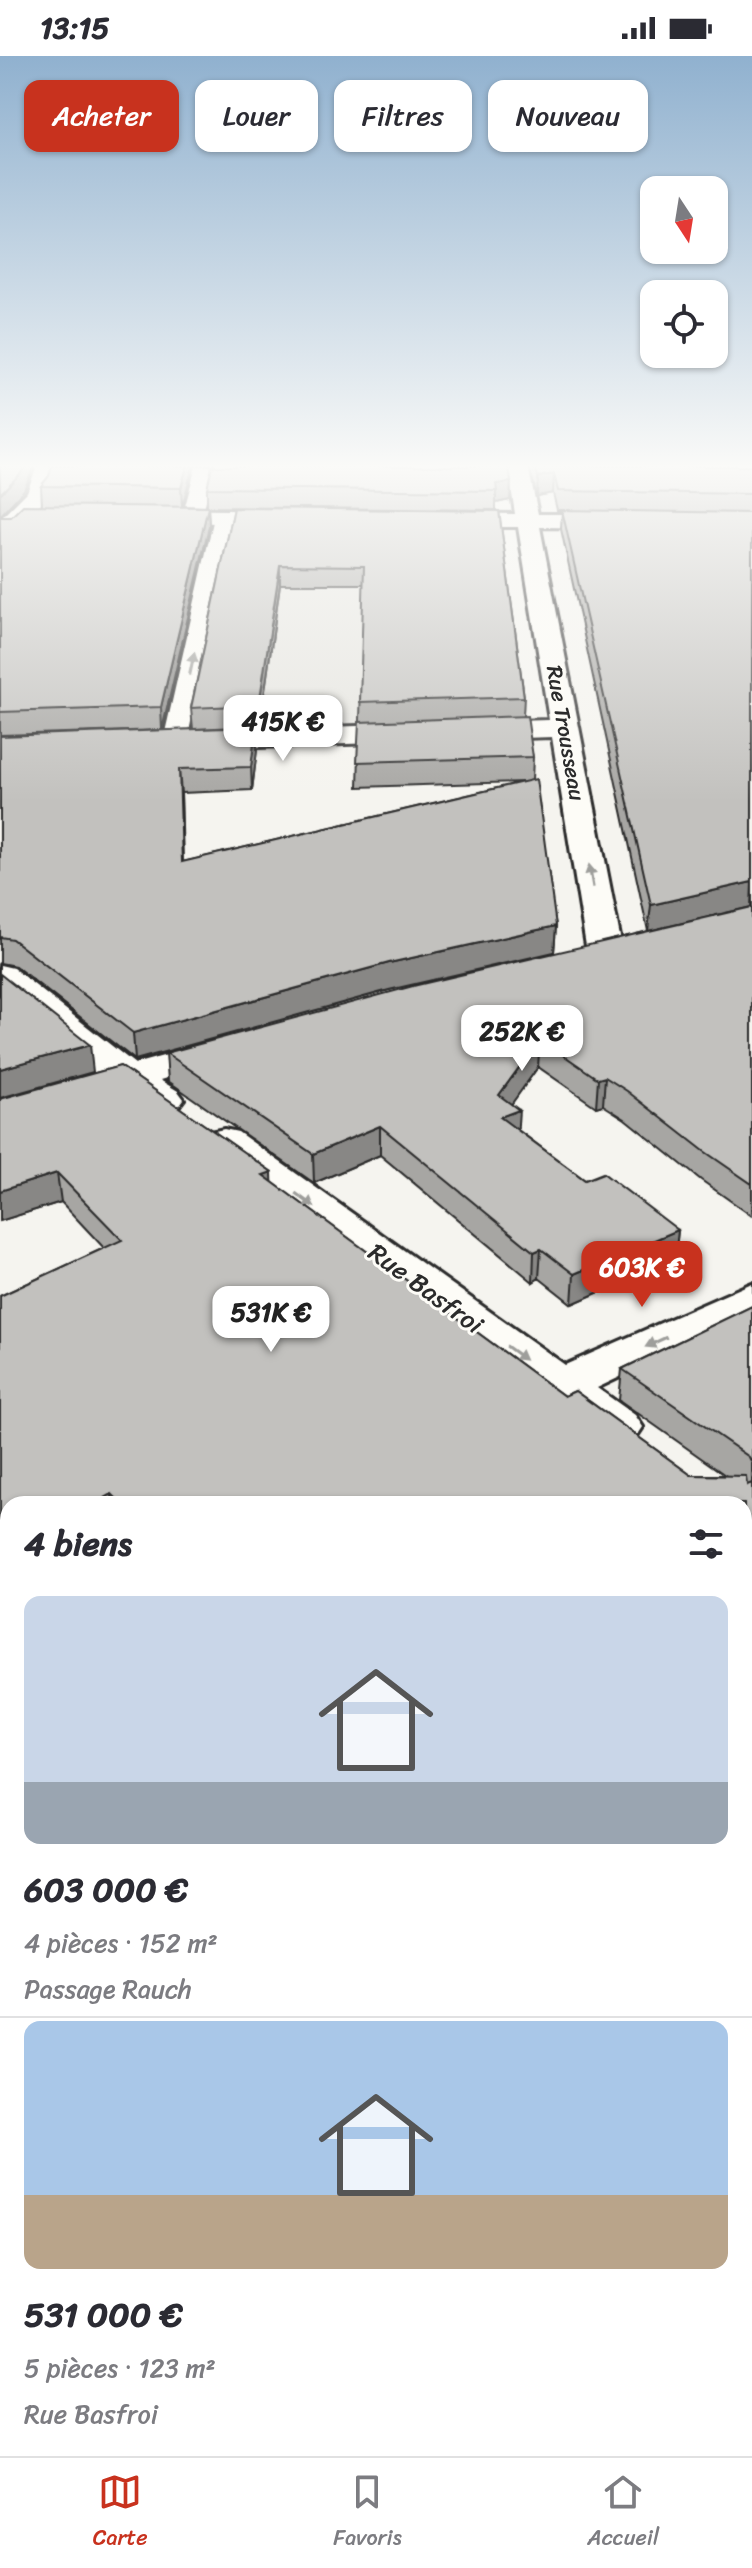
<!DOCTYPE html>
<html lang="fr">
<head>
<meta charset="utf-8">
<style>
  body { margin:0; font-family:Sriracha,sans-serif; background:#f2f2f3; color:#2b2b33; height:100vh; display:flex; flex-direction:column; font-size:30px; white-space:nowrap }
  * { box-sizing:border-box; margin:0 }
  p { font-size:26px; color:#7c7c81 }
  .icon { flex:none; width:44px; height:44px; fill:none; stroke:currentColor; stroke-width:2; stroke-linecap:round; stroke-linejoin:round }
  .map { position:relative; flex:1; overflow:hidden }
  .sheet { position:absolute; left:0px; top:1440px; width:752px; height:960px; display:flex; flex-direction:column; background:#fff; border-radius:24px 24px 0 0; box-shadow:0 2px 6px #0004 }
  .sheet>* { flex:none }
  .hud { position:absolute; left:24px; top:24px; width:704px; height:72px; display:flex; gap:16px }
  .needle { width:52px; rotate:168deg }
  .fabs { position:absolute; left:640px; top:120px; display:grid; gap:16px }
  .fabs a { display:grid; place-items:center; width:88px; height:88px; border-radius:16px; background:#fff; box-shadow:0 2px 6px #0004; font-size:40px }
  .price { position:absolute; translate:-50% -68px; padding:0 18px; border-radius:16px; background:#fff; color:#222; font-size:26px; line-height:52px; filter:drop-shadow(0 2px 4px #0008) }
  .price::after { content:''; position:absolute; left:50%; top:48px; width:24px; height:18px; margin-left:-12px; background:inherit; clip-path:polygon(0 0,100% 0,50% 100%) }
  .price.on { background:#c8321e; color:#fff }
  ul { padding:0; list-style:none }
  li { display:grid; align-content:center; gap:16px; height:424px; padding:0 24px }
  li+li { border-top:2px solid #e1e1e2 }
  li span { display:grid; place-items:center; height:248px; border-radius:16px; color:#555 }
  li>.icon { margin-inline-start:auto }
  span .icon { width:144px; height:144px; fill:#fffc; stroke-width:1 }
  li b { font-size:34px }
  h2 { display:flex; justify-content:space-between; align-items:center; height:96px; padding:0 24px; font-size:34px }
  .chip { padding:0 28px; border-radius:16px; background:#fff; box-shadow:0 2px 6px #0004; font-size:28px; line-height:72px }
  .chip.on { background:#c8321e; color:#fff }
  .status { display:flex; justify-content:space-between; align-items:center; height:56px; padding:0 40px; background:#fff; direction:ltr }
  .status svg { height:22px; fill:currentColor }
  .menu { display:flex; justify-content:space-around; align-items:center; height:112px; border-top:2px solid #e1e1e2; background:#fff; font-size:22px; color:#7c7c81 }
  .menu a { display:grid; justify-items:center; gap:4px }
  .menu .on { color:#c8321e }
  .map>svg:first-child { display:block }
  .built { fill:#e6e5e0 }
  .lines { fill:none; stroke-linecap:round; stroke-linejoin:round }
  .pedestrian-casing { stroke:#2b2b2b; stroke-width:6 }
  .minor-casing { stroke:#2b2b2b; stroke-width:6 }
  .tertiary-casing { stroke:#2b2b2b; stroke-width:6 }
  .pedestrian { fill:#fdfcf7; fill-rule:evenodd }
  .minor { fill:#fdfcf7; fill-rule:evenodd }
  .tertiary { fill:#fdfcf7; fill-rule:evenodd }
  .wall { fill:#a7a6a3; stroke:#2b2b2b; stroke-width:2 }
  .shaded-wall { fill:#888785; stroke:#2b2b2b; stroke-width:2 }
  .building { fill:#c2c1be; stroke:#2b2b2b; stroke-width:2 }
  .oneway { fill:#9e9e9b }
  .labels { text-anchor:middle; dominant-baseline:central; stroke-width:6; stroke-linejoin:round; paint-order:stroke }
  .far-street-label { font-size:22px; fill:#2b2b2b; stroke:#fdfcf7 }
  .street-label { font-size:26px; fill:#2b2b2b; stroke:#fdfcf7 }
</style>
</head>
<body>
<div class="status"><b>13:15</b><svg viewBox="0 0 49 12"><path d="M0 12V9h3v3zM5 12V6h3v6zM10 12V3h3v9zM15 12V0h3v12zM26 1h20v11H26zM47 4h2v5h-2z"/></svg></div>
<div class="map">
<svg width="752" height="2400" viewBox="0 0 752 2400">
  <rect width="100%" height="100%" fill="#f5f4ef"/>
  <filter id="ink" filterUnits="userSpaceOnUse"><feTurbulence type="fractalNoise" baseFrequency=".0125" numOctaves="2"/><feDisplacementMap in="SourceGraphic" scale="16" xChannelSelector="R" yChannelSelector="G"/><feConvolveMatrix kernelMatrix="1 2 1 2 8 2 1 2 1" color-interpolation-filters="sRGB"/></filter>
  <g filter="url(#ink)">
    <polygon class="built" points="287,470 420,471 428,666 260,672"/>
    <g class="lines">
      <g class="pedestrian-casing">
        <g id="pedestrian">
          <polygon points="196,410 214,410 202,461 192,467 182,461"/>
          <polygon points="224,455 234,461 187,685 175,692 163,685 214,461"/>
        </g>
      </g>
      <g class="minor-casing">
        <g id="minor">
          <polygon points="37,410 58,410 45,443 8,481 0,483 0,463 27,436"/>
          <polygon points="508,410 528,410 538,458 620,458 631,465 620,472 540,471 623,896 617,903 605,907 593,903 587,896 552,681 198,693 188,690 184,684 188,678 198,675 549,664 518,471 441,471 430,464 441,457 515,458"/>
          <polygon points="149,453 292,455 303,462 292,469 141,465 138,460 141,455"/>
          <path d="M0,909L13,912L140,1012L178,1035L184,1043L178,1051C169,1054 163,1055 154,1052C114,1040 36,967 0,938Z"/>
          <polygon points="224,1073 238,1076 565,1309 752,1227 752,1258 597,1332 635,1359 643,1371 635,1383 618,1387 601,1383 210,1094 204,1085 210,1076"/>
        </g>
      </g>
      <g class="tertiary-casing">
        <polygon id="tertiary" points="225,983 238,986 244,994 238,1002 0,1069 0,1045"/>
      </g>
      <use href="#pedestrian" class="pedestrian"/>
      <use href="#minor" class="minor"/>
      <use href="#tertiary" class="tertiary"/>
    </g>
    <g class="wall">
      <polygon points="52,410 193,410 182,450 207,451 207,432 509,410 510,444 496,447 496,454 208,451 209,470 162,674 0,679 0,461 11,461 42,449 41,430 49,420"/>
      <polygon points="529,410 752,410 752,1160 701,1124 625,1063 603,1049 596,1051 538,1011 511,1048 518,1074 585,1124 678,1174 675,1203 572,1248 539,1222 533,1226 380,1099 314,1127 168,1025 166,997 648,875 561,473 562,454 557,454 553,437 537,440"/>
      <polygon points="234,452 499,455 524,641 523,660 533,701 532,724 556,870 554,896 389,934 135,1004 15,910 0,907 0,680 256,671 257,694 252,734 181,737 183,806 522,726 358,731 364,528 280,528 260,670 193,673 191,652"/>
      <polygon points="120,1010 272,1116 272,1126 564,1340 575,1335 691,1419 725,1419 619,1344 622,1313 752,1250 752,1883 744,1875 744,1448 8,1448 8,1528 0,1533 0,1240 104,1192 61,1146 0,1165 0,1043"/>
      <polygon points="8,1813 8,1917 0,1904 0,1818"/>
      <polygon points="744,1897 752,1905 752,2400 721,2400 714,2392 744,2392 744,2299 746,2297 744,2294"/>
    </g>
    <g class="shaded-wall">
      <polygon points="25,410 34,410 24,434 0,460 0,438"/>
      <polygon points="187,410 193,410 182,451 181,432"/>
      <polygon points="554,418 553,437 537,440 538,421"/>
      <polygon points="511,426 510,444 496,447 496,428"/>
      <polygon points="208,451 209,470 162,674 161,651"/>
      <polygon points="280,509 280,528 260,670 259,649"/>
      <polygon points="256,671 257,694 252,734 251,711"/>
      <polygon points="179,713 181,737 183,832 182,806"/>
      <polygon points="752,826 751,851 648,875 651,849"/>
      <polygon points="556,870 554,896 389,934 135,1004 133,977 389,907"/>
      <polygon points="540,983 538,1011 503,1060 519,1054 517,1082 498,1090 499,1039"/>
      <polygon points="90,989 93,1016 0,1042 0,1013"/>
      <polygon points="605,1021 603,1049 596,1051 598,1023"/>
      <polygon points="380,1070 380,1099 314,1127 313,1098"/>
      <polygon points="272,1116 273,1145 263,1119"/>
      <polygon points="57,1117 61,1146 0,1165 0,1135"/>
      <polygon points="678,1174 675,1203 572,1248 574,1218"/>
      <polygon points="541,1193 539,1222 533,1226 534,1196"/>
      <polygon points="112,1438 113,1448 94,1448"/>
      <polygon points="8,1494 8,1528 0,1533 0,1498"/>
      <polygon points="8,1674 8,1710 0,1715 0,1679"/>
      <polygon points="8,2102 8,2137 0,2142 0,2107"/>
      <polygon points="227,2392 269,2392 259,2400 216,2400"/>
    </g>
    <g class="building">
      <polygon points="0,410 25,410 22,416 0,438"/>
      <polygon points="52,410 187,410 181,432 41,430 49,420"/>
      <polygon points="212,410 509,410 511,426 496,428 497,435 207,432"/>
      <polygon points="535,410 752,410 752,438 558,435 554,418 538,421"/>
      <polygon points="23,449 208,451 161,651 0,656 0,461 11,461"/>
      <polygon points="234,452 499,455 524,641 360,646 364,510 280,509 259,649 191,652"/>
      <polygon points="562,454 752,457 752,826 651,849"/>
      <polygon points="527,660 533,701 357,706 359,666"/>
      <polygon points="256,671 251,711 179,713 182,806 536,723 556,870 389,907 133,977 12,883 0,881 0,680"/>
      <polygon points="752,851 752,1128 704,1095 627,1035 605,1021 598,1023 540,983 499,1039 519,1054 500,1061 585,1124 603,1117 678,1174 574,1218 541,1193 534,1196 380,1070 313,1098 166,997 413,930"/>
      <polygon points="0,918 90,989 0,1013"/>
      <polygon points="120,1010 272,1116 263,1119 564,1340 575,1335 691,1419 746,1420 747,1429 752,1427 752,1845 744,1836 744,1448 122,1448 112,1438 94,1448 8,1448 8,1494 0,1498 0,1240 122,1184 57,1117 0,1135 0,1043"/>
      <polygon points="752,1250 752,1407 749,1401 622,1313"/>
      <polygon points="8,1607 8,1674 0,1679 0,1612"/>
      <polygon points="8,1813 8,1895 0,1882 0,1818"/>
      <polygon points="744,1897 752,1905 752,2265 744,2256"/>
      <polygon points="0,2043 8,2058 8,2102 0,2107"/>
      <polygon points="752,2291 752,2398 744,2389 744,2299"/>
      <polygon points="8,2300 8,2392 227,2392 216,2400 0,2400 0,2303"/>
    </g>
    <defs><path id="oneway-solid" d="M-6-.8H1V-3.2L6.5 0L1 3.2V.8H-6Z" transform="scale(2)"/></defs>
    <g class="oneway">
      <use href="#oneway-solid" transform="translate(192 608) rotate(-78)"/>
      <use href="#oneway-solid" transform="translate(591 820) rotate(-100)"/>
      <use href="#oneway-solid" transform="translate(305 1144) rotate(36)"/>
      <use href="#oneway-solid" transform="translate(656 1286) rotate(155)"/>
      <use href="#oneway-solid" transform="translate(516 1297) rotate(36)"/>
    </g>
  </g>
  <linearGradient id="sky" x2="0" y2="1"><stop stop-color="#90b1cf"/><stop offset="0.55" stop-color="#fafaf8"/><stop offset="1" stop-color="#fafaf8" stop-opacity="0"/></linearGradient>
  <rect width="752" height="746" fill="url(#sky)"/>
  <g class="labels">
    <g class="far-street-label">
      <text transform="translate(566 677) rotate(80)">Rue Trousseau</text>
    </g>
    <g class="street-label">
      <text transform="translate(426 1232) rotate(36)">Rue Basfroi</text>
    </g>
  </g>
</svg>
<div class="fabs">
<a><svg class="needle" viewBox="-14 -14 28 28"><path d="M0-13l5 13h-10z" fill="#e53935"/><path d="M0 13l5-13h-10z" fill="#7c7c81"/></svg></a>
<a><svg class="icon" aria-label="locate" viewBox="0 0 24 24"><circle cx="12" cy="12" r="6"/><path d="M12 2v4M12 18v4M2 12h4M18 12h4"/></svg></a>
</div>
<b class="price" style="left:283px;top:707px">415K €</b>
<b class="price" style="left:522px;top:1017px">252K €</b>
<b class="price on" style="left:642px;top:1253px">603K €</b>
<b class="price" style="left:271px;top:1298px">531K €</b>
<div class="hud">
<a class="chip on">Acheter</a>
<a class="chip">Louer</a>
<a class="chip">Filtres</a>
<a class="chip">Nouveau</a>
</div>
<section class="sheet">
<h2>4 biens<svg class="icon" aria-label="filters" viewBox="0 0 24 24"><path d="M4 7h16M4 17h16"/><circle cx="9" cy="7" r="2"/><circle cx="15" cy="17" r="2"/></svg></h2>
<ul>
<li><span style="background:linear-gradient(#c9d6e8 75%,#9aa5b1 0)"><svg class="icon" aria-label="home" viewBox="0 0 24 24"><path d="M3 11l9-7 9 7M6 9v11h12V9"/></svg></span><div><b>603 000 €</b><p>4 pièces · 152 m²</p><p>Passage Rauch</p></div></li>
<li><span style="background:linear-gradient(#a9c7e8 70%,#b9a48a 0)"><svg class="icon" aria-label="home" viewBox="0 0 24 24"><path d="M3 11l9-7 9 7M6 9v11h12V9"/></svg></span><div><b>531 000 €</b><p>5 pièces · 123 m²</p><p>Rue Basfroi</p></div></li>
</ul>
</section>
</div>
<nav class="menu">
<a class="on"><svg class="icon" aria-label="map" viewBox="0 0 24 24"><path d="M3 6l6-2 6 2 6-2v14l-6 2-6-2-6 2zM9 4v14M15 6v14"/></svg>Carte</a>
<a><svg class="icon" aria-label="saved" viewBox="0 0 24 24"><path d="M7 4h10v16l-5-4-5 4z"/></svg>Favoris</a>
<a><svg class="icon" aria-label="home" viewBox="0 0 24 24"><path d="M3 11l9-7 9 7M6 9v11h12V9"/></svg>Accueil</a>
</nav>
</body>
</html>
